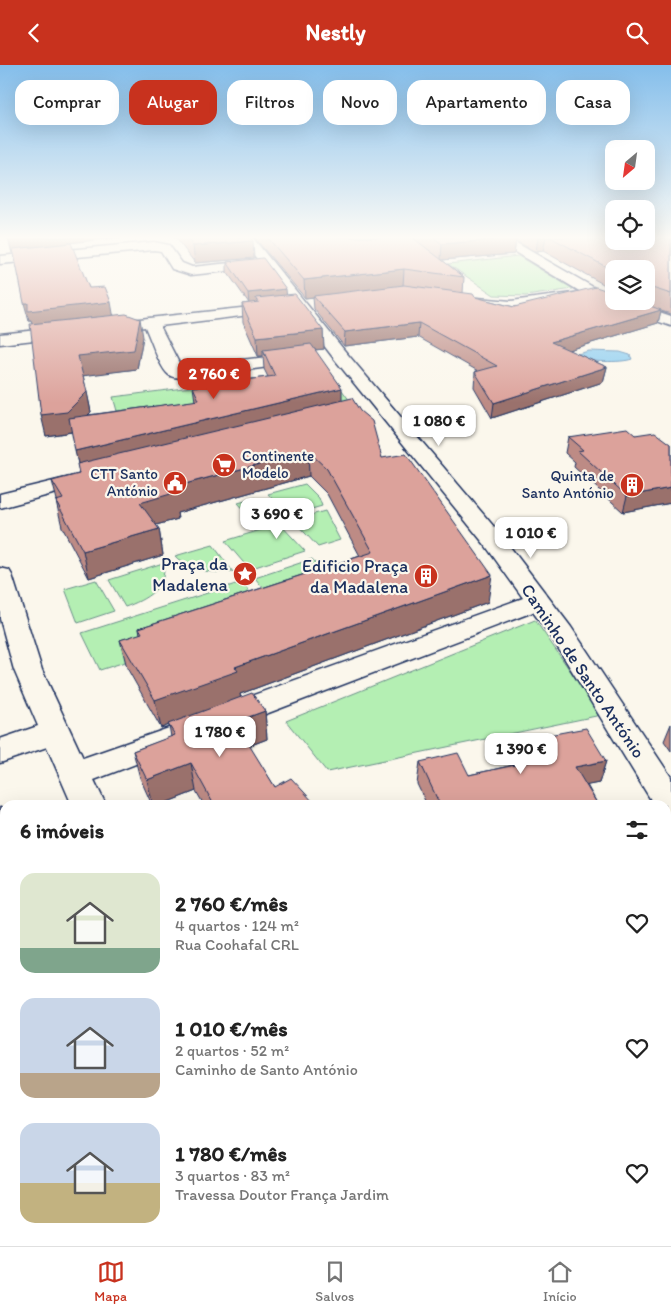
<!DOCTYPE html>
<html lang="pt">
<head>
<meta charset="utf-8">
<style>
  body { margin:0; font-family:Itim,sans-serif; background:#f6f6f6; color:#222; height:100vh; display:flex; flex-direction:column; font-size:19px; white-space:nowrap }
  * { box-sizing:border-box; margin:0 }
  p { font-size:16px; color:#767676 }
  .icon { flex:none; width:28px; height:28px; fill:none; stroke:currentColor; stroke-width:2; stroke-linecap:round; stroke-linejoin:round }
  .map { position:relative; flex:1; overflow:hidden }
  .details { position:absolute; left:0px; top:735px; width:671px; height:446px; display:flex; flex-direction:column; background:#fff; border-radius:15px 15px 0 0; box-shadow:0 5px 20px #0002 }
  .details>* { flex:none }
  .top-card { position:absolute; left:15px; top:15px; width:641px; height:45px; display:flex; gap:10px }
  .needle { width:32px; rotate:209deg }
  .tools { position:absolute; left:605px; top:75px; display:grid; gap:10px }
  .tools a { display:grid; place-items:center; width:50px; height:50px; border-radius:10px; background:#fff; box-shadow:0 5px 20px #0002; font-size:25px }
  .price { position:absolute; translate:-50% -42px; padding:0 11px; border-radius:10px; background:#fff; color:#222; font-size:16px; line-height:32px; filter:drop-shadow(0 1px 2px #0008) }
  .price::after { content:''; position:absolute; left:50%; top:30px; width:15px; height:11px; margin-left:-8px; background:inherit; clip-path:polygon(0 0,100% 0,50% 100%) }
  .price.current { background:#c8321e; color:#fff }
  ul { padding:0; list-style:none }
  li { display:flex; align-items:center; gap:15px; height:125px; padding:0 20px }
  li span { display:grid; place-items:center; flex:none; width:140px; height:100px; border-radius:15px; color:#555 }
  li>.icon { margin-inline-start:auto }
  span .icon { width:60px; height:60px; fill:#fffc; stroke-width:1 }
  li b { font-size:21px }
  h2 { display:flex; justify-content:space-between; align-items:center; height:60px; padding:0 20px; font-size:21px }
  .chip { padding:0 18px; border-radius:15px; background:#fff; box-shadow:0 5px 20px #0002; font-size:18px; line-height:45px }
  .chip.current { background:#c8321e; color:#fff }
  header { display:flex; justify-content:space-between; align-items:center; height:65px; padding:0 20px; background:#c8321e; color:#fff; font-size:22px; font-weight:700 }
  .dock { display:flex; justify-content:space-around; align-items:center; height:70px; border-top:1px solid #e0e0e0; background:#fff; font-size:14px; color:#767676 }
  .dock a { display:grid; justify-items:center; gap:2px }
  .dock .current { color:#c8321e }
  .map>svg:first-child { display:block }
  .green { fill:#b4efb3; stroke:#688f88 }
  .water { fill:#8fcef0; stroke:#618eb6 }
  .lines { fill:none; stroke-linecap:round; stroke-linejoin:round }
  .minor-casing { stroke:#1b2f5e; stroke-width:3 }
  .minor { fill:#fbf7ec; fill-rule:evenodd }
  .wall { fill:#bd8b85; stroke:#1b2f5e; fill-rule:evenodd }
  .shaded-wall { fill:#9a716c; stroke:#1b2f5e }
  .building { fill:#dca29b; stroke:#1b2f5e }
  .labels { text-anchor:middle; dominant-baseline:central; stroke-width:4.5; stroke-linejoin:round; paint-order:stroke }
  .far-poi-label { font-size:15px; fill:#1b2f5e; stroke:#fbf7ec; text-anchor:end }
  .poi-label { font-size:18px; fill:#1b2f5e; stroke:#fbf7ec; text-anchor:end }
  .street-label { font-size:18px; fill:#1b2f5e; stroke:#fbf7ec }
</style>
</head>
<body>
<header><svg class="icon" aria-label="back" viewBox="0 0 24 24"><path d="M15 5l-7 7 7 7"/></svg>Nestly<svg class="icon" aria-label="search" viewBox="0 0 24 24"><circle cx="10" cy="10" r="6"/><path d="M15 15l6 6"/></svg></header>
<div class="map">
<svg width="671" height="1181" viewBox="0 0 671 1181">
  <rect width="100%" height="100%" fill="#fbf7ec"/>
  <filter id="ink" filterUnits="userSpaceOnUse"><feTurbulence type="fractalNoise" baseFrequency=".02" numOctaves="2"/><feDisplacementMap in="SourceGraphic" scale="10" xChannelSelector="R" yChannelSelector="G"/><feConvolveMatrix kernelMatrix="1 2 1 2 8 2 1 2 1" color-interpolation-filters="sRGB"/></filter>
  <g filter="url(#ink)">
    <g class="green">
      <polygon points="518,191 573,224 526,231 494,230 448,199"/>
      <polygon points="322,297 352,339 121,360 113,332 262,313 272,328"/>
      <polygon points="305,419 319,433 322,441 288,451 268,429"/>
      <polygon points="256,433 276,454 258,460 238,438"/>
      <polygon points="325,446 340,475 318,482 293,455"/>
      <polygon points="280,459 305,486 249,504 225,476"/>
      <path d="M213,480L233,507C212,508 190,507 175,491Z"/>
      <polygon points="312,494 338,522 279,542 255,513"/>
      <path d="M163,498C169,522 145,535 125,542L109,515Z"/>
      <polygon points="96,515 114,546 78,558 65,524"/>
      <polygon points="242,517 254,533 131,595 100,605 82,568"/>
      <polygon points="535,555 601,650 327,707 286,656"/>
    </g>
    <path class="water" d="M589,286L620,287L630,290L632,294C622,298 587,297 577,293V289Z"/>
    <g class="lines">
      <g class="minor-casing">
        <g id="minor">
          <polygon points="239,172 252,172 344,285 501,470 571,562 671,712 671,752 666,751 666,740 654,740 552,573 533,547 237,660 226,663 215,660 211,652 215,644 523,533 485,480 332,291 264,202 191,210 172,204 161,186 154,185 0,199 0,191 154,177 169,180 182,198 192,202 258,195"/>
          <polygon points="490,172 506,172 600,226 614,231 614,236 630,237 671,251 671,261 620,243 618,239 614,240 594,233 511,244 462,239 460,236 462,233 467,232 511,236 581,227"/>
          <path d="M278,239L283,240L285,243L283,246L160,261L181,302L301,288L307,289L309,293L307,297L185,313C180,313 173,313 169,310C159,302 151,274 145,262L0,279V269Z"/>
          <polygon points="91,407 98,409 101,413 98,417 0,443 0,429"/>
          <polygon points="0,503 9,505 12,510 42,605 83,693 169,663 180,666 184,674 180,682 94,715 106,740 72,740 47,682 0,698 0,674 38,661 14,605 0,554"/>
          <polygon points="0,743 5,745 5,777 0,775"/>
          <polygon points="179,1176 228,1176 230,1181 180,1181"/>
          <polygon points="319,1176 369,1176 371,1181 321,1181"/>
        </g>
      </g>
      <use href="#minor" class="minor"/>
    </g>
    <g class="wall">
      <polygon points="8,172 121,172 68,178 89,223 114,250 143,272 137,304 83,310 91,347 88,350 195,336 193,322 268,312 264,304 263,291 258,291 243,257 242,239 249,238 227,207 227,197 286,230 323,265 324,284 314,285 342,336 382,393 488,537 240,629 241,632 265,646 267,674 249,681 275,722 316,740 204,740 196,726 160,740 152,740 140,713 133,686 171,672 169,660 161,663 127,603 120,575 140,569 139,563 360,491 327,429 309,411 177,448 178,454 156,460 159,464 163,490 89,513 62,462 56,436 57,435 52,416 79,409 78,399 72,367 46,371 32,259 31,256 29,256 14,188 12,188"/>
      <polygon points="175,172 250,172 254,193 195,198"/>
      <path d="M254,172H671V249L661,246L658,258L568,285L607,302L603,317L492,353L474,322L475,307L478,306L418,272L344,281L314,244L313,232L305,233ZM516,176L536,187L543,186L614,225V204H646V236H614V226L613,228L514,242L475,232L463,228L464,212L442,195L514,189Z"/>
      <polygon points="635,370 671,379 671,438 623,447 574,402 575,397 565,388 568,372"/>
      <polygon points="671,659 671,686 664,676"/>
      <polygon points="522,675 606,696 599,718 587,720 598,740 427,740 417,719 420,697 469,710 518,699 517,698"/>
      <polygon points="671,1174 671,1181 665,1181"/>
      <polygon points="490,1176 497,1176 493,1180"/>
    </g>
    <g class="shaded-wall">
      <polygon points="8,172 121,172 68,178 69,183 12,188"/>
      <polygon points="538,172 546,172 543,186 536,187"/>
      <polygon points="516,173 514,189 441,195 442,179"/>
      <polygon points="253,176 254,193 195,198 193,181"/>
      <polygon points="404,204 403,221 305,233 304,215"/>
      <polygon points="286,224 287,234 256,233 257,238 249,239 248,228"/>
      <polygon points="111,237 114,254 33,263 31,256 29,256 24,238"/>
      <polygon points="661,245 658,258 548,291 551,277"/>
      <polygon points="140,254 143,272 137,304 82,311 78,291"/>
      <polygon points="419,258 418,272 344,281 345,267"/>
      <polygon points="323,265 324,284 265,290 263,285 263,291 258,291 257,272"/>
      <polygon points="607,302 603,317 492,353 494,338"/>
      <polygon points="342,323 342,343 80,407 75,386"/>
      <polygon points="87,327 91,347 71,367 46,371 41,350"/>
      <polygon points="308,386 309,411 177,448 178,454 145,463 140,438 170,423"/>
      <polygon points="671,423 671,438 623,447 627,431"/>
      <polygon points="159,464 163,490 89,513 83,486"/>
      <polygon points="492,510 488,537 240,629 241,634 161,663 155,635 235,602"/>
      <polygon points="265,646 267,674 238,685 235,657"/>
      <polygon points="606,696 599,718 569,724 575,702"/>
      <polygon points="191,698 196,726 160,740 153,740 147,715"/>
      <polygon points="671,950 671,967 666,968 666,951"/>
    </g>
    <g class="building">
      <polygon points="186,172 250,172 253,176 193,181"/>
      <polygon points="267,172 412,172 464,212 404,204 304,215"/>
      <polygon points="433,172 516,172 516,173 442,179"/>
      <polygon points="550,172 614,172 614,176 646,176 646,172 671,172 671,229 646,221 646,204 614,204 614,206"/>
      <polygon points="71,178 89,223 105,222 111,237 28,246 28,238 24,238 13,184"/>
      <polygon points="263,193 286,224 248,228 227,197"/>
      <polygon points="404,220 473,229 475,232 514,242 596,222 614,228 614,236 637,236 661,245 551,277 607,302 494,338 475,307 497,301 419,258 345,267 313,231"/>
      <polygon points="295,229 323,265 257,272 242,239 259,237 256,233"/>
      <polygon points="126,249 140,254 134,285 78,291 87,327 67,347 41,350 30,259"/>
      <polygon points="311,279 342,323 75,386 69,353 199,335 193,322 275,311 263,285"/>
      <polygon points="352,333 360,346 372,356 382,393 406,389 492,510 235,602 238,606 155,635 120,575 142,568 139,563 373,487 327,404 308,386 170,423 174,428 140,438 159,464 83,486 56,436 63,434 52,416 79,409 77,399"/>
      <polygon points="627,363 635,370 655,367 671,379 671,423 627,431 578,386 583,385 568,372"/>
      <polygon points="252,628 265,646 235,657 275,722 291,713 316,740 214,740 191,698 147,715 133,686 175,670 168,659"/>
      <polygon points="586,663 606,696 575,702 598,740 440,740 420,697 458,688 469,710 533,696 522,675"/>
      <polygon points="0,810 5,820 5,1065 0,1052"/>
      <polygon points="666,843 671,851 671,950 666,951"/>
      <polygon points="27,1176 171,1176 173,1181 21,1181"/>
    </g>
  </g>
  <linearGradient id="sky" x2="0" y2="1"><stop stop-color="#84beeb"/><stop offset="0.51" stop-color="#fdfbf6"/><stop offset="1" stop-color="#fdfbf6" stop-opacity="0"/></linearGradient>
  <rect width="671" height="338" fill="url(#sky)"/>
  <defs>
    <g id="supermarket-disc" transform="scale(1.25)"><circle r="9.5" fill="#c8321e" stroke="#fbf7ec"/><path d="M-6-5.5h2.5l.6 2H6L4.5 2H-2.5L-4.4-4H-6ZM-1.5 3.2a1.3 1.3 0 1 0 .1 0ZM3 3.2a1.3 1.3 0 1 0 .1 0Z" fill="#fff"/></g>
    <g id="civic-disc" transform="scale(1.25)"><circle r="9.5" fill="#c8321e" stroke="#fbf7ec"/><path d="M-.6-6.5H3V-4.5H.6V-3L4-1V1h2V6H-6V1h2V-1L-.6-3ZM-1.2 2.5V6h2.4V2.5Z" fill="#fff"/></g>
    <g id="building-disc" transform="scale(1.25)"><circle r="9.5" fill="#c8321e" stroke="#fbf7ec"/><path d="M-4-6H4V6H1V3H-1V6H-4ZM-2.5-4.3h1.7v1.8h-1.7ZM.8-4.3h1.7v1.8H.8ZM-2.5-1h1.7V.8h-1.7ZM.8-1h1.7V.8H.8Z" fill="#fff"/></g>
    <g id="sight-disc" transform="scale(1.25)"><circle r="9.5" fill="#c8321e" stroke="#fbf7ec"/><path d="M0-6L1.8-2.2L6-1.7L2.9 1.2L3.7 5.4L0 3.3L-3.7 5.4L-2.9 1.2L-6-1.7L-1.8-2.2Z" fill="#fff"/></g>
  </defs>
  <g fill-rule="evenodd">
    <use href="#supermarket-disc" x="224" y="400"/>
    <use href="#civic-disc" x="175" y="418"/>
    <use href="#building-disc" x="632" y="420"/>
    <use href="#sight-disc" x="245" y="509"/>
    <use href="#building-disc" x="426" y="511"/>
  </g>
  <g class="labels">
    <g class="far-poi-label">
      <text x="242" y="391" text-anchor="start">Continente<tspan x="242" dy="17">Modelo</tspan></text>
      <text x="158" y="409">CTT Santo<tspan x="158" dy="17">António</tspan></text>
      <text x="614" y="411">Quinta de<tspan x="614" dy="17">Santo António</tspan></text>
    </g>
    <g class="poi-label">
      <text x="228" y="499">Praça da<tspan x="228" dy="21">Madalena</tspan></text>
      <text x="408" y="501">Edificio Praça<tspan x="408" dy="21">da Madalena</tspan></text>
    </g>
    <g class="street-label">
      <text transform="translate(583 606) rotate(56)">Caminho de Santo António</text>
    </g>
  </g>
</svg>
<div class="tools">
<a><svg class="needle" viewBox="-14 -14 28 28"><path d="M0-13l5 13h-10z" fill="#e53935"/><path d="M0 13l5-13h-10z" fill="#767676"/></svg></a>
<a><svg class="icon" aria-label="locate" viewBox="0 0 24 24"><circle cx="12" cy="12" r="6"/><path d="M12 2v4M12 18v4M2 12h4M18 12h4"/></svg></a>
<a><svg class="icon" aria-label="layers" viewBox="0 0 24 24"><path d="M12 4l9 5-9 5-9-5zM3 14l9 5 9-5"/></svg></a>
</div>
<b class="price current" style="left:214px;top:335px">2 760 €</b>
<b class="price" style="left:439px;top:382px">1 080 €</b>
<b class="price" style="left:277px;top:475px">3 690 €</b>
<b class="price" style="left:531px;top:494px">1 010 €</b>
<b class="price" style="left:220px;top:693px">1 780 €</b>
<b class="price" style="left:521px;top:710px">1 390 €</b>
<div class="top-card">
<a class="chip">Comprar</a>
<a class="chip current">Alugar</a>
<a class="chip">Filtros</a>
<a class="chip">Novo</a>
<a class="chip">Apartamento</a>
<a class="chip">Casa</a>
</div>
<section class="details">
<h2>6 imóveis<svg class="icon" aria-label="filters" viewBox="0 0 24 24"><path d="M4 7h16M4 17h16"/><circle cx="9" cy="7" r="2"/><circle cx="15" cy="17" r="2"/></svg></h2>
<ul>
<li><span style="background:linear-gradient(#dfe7d0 75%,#7fa58c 0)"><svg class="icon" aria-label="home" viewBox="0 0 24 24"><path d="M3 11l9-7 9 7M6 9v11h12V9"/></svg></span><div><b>2 760 €/mês</b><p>4 quartos · 124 m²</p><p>Rua Coohafal CRL</p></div><svg class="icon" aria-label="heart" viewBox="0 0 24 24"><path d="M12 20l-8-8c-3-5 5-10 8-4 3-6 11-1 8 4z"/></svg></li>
<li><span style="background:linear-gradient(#c9d6e8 75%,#b9a48a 0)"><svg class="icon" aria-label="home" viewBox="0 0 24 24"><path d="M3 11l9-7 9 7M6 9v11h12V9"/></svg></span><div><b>1 010 €/mês</b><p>2 quartos · 52 m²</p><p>Caminho de Santo António</p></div><svg class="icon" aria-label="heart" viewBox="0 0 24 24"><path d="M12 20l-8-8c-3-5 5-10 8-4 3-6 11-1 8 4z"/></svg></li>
<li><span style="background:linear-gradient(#c9d6e8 60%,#c2b280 0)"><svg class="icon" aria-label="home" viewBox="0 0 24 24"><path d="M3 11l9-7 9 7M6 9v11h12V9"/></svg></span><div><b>1 780 €/mês</b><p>3 quartos · 83 m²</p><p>Travessa Doutor França Jardim</p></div><svg class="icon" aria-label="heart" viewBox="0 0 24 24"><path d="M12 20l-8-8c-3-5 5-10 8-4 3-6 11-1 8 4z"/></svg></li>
</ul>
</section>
</div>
<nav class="dock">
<a class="current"><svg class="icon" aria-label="map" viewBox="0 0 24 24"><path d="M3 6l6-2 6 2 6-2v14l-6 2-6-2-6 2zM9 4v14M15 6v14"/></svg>Mapa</a>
<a><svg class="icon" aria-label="saved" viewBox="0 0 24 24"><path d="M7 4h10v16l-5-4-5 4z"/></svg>Salvos</a>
<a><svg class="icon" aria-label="home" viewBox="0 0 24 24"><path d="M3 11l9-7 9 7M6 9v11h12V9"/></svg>Início</a>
</nav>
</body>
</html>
